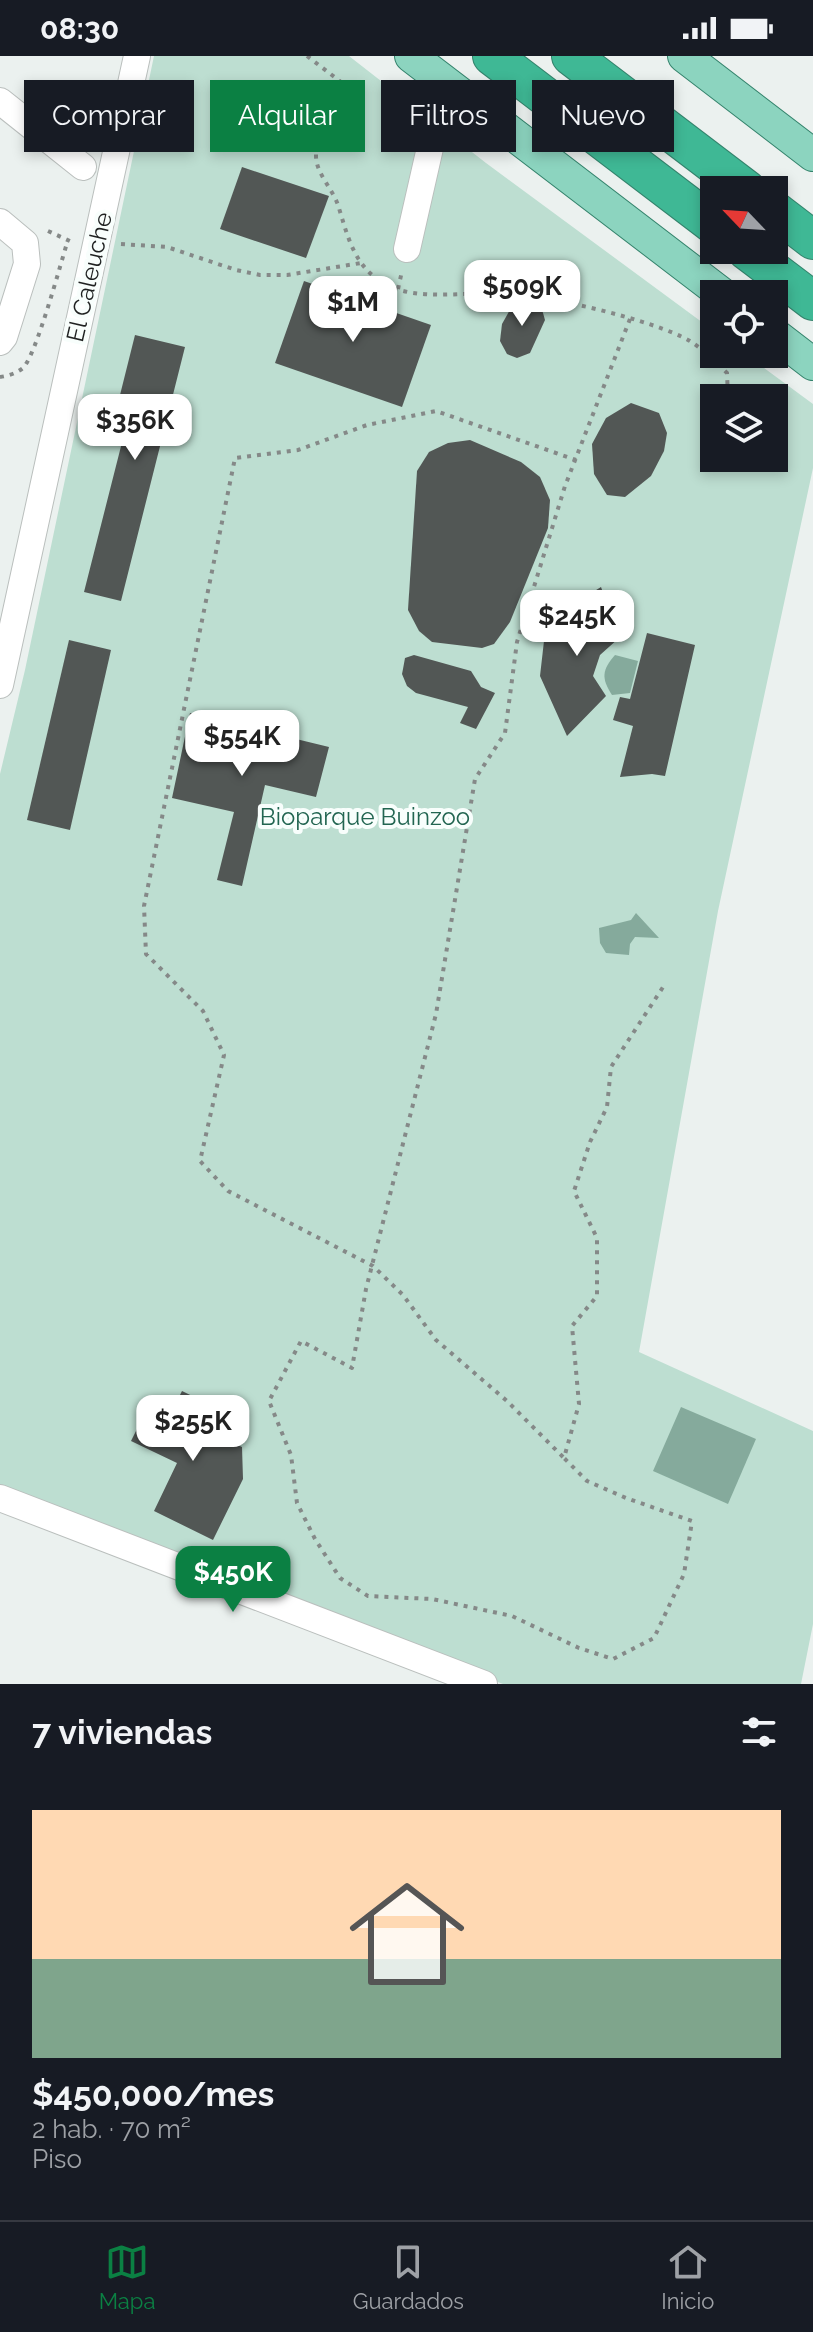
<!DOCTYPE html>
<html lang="es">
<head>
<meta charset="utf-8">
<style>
  body { margin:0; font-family:Raleway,sans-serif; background:#242831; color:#f1f3f6; height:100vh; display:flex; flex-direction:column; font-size:30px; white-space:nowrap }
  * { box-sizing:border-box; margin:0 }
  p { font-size:26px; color:#9ea1a6 }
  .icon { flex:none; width:44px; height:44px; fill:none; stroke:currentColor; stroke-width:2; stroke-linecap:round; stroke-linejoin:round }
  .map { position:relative; height:1628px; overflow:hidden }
  .details { display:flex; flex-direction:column; background:#171b24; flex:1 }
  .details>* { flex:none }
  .hud { position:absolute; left:24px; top:24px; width:766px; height:72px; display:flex; gap:16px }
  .needle { width:52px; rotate:295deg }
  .controls { position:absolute; left:700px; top:120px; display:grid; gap:16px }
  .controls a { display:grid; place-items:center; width:88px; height:88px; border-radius:0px; background:#171b24; box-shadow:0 4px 12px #0003; font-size:40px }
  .price { position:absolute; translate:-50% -68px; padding:0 18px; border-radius:16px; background:#fff; color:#222; font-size:26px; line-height:52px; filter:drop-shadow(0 2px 4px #0008) }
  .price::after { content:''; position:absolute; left:50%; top:48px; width:24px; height:18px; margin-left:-12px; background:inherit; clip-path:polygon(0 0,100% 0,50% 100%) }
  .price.on { background:#0b8043; color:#fff }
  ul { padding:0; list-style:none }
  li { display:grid; align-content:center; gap:16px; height:424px; padding:0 32px }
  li+li { border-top:2px solid #363941 }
  li span { display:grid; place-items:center; height:248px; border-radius:0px; color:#555 }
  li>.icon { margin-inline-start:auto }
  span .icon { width:144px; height:144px; fill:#fffc; stroke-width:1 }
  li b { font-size:34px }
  h2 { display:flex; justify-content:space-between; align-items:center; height:96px; padding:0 32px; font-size:34px }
  .tag { padding:0 28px; border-radius:0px; background:#171b24; box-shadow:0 4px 12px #0003; font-size:28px; line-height:72px }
  .tag.on { background:#0b8043; color:#fff }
  .status { display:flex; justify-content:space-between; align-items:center; height:56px; padding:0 40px; background:#171b24; direction:ltr }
  .status svg { height:22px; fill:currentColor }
  .tab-bar { display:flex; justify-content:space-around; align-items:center; height:112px; border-top:2px solid #363941; background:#171b24; font-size:22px; color:#9ea1a6 }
  .tab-bar a { display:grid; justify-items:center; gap:4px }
  .tab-bar .on { color:#0b8043 }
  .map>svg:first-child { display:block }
  .green { fill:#bdded1; fill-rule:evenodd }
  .water { fill:#85aa9c }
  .building { fill:#525755 }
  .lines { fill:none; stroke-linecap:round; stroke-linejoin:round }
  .minor-casing { stroke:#babfbd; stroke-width:28 }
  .major-casing { stroke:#34836c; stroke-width:34 }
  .highway-casing { stroke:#34836c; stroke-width:40 }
  .path { stroke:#858988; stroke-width:4; stroke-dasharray:4 6; stroke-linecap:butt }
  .minor { stroke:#fff; stroke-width:26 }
  .major { stroke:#8cd4bf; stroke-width:32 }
  .highway { stroke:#3fb895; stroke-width:38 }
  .labels { text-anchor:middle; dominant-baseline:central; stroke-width:8; stroke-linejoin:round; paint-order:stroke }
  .street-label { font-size:24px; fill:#1f2121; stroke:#f8fefc }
  .park-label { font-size:24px; fill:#226551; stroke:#f8fefc }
</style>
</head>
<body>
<div class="status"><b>08:30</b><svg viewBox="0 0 49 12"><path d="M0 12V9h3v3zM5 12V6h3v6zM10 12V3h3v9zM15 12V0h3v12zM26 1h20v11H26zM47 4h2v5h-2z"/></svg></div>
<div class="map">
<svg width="813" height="1628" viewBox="0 0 813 1628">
  <rect width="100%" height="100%" fill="#ebf1ef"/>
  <path class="green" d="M154,0H349L486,107L714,275V298H745L813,348V412L718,855L639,1296L813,1375V1568L801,1628H503L0,1435V718L25,614ZM714,342H774V402H714Z"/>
  <g class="water">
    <path d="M615,599L638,605L630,637L612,639C601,622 602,614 615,599Z"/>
    <polygon points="636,857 659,882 635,881 630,888 629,899 606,897 600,887 599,872 631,864"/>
    <polygon points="681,1351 756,1383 728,1448 653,1415"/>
  </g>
  <g class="building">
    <polygon points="242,111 329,140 306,202 220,173"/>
    <polygon points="304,225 431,269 402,351 275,307"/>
    <polygon points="520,244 530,245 541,250 545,264 530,297 517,302 507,298 500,285 502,268 511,252"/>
    <polygon points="135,279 185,291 121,545 84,536 133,343 120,339"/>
    <polygon points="631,347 659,357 667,377 664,395 651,420 625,441 607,439 594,418 592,388 606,362"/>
    <polygon points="470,384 521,406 540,421 550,444 548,472 510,566 494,588 482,592 432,586 419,575 408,554 417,415 429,396 448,387"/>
    <polygon points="601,531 619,582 600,599 593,620 606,640 567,680 540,620 544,585 567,552"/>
    <polygon points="647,577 695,589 665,720 652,718 620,721 633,670 613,664 620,641 630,643"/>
    <polygon points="69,584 111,594 70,774 27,764"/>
    <polygon points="414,599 471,615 481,631 495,637 476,673 460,667 468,651 416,637 407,630 402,618 403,613 405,602"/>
    <polygon points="190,657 329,691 316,741 265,729 242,830 217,824 234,756 172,742"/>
    <polygon points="182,1335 223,1355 213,1378 242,1391 243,1423 213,1484 154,1455 177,1407 131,1385 149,1349 170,1359"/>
  </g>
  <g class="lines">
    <g class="minor-casing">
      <g id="minor">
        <polyline points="0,45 83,111"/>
        <polyline points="0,166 25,187 27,208 4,281 0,286"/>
        <polyline points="407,193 445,26"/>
        <polyline points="0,629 137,0"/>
        <polyline points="0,1442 484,1628"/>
      </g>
    </g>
    <g class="major-casing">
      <g id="major">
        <polyline points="411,0 722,238"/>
        <polyline points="684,0 813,99"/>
        <polyline points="774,278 813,308"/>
      </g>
    </g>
    <g class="highway-casing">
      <g id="highway">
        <polyline points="492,0 714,169"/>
        <polyline points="571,0 747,134"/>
        <polyline points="774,154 813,184"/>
        <polyline points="746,194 813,245"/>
      </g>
    </g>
    <g class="path">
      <path d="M307,0L341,26C336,52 316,73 316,100C316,117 332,132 338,149C348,181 354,212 387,229C417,245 468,236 502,237C543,238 654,264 690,285C704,294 715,305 727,317L728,342"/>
      <polyline points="48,175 72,186"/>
      <polyline points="121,188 167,191 236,214 260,219 287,219 361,207"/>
      <polyline points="398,233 402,215"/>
      <polyline points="630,263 565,430 517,586 505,677 475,723 436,958 366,1233 352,1312 301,1285 269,1345 291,1399 297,1447 315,1483 340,1522 368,1540 432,1543 512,1560 579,1592 613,1603 654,1582 684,1518 692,1465 626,1442 587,1425 564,1402 579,1348 572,1270 597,1240 597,1182 574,1135 590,1086 607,1051 611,1011 665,928"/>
      <path d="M0,321C8,320 17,317 23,312C36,299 60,210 67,187"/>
      <polyline points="731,402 732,407"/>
      <polyline points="563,1401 507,1345 436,1284 403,1239 373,1210 228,1135 200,1105 224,999 203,955 146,898 144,850 235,402 298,394 367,369 436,355 576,404"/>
    </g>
    <use href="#minor" class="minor"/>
    <use href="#major" class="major"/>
    <use href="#highway" class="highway"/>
  </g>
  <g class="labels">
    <g class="street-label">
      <text transform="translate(89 221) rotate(-77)">El Caleuche</text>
    </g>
    <g class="park-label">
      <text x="365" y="760">Bioparque Buinzoo</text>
    </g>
  </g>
</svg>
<div class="controls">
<a><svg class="needle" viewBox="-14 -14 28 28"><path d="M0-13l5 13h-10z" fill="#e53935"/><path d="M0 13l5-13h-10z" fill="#9ea1a6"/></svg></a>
<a><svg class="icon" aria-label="locate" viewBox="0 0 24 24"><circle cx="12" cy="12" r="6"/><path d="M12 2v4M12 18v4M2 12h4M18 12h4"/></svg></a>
<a><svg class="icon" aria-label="layers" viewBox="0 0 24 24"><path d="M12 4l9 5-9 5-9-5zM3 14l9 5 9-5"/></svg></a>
</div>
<b class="price" style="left:522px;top:272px">$509K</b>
<b class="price" style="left:353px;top:288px">$1M</b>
<b class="price" style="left:135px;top:406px">$356K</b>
<b class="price" style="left:577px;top:602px">$245K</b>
<b class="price" style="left:242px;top:722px">$554K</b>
<b class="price" style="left:193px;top:1407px">$255K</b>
<b class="price on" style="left:233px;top:1558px">$450K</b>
<div class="hud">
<a class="tag">Comprar</a>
<a class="tag on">Alquilar</a>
<a class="tag">Filtros</a>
<a class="tag">Nuevo</a>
</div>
</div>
<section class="details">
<h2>7 viviendas<svg class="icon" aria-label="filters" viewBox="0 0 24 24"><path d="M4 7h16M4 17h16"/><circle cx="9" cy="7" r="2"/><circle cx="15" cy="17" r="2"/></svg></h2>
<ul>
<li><span style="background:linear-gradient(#ffd9b3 60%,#7fa58c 0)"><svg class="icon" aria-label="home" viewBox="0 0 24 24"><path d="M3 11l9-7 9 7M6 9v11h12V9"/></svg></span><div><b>$450,000/mes</b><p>2 hab. · 70 m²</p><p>Piso</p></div></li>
</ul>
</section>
<nav class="tab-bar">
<a class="on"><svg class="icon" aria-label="map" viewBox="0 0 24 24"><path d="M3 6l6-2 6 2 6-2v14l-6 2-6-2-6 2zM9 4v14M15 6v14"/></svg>Mapa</a>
<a><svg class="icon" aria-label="saved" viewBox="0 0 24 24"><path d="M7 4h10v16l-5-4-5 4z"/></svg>Guardados</a>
<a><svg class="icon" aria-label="home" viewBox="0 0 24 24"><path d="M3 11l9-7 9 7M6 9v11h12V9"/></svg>Inicio</a>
</nav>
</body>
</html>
